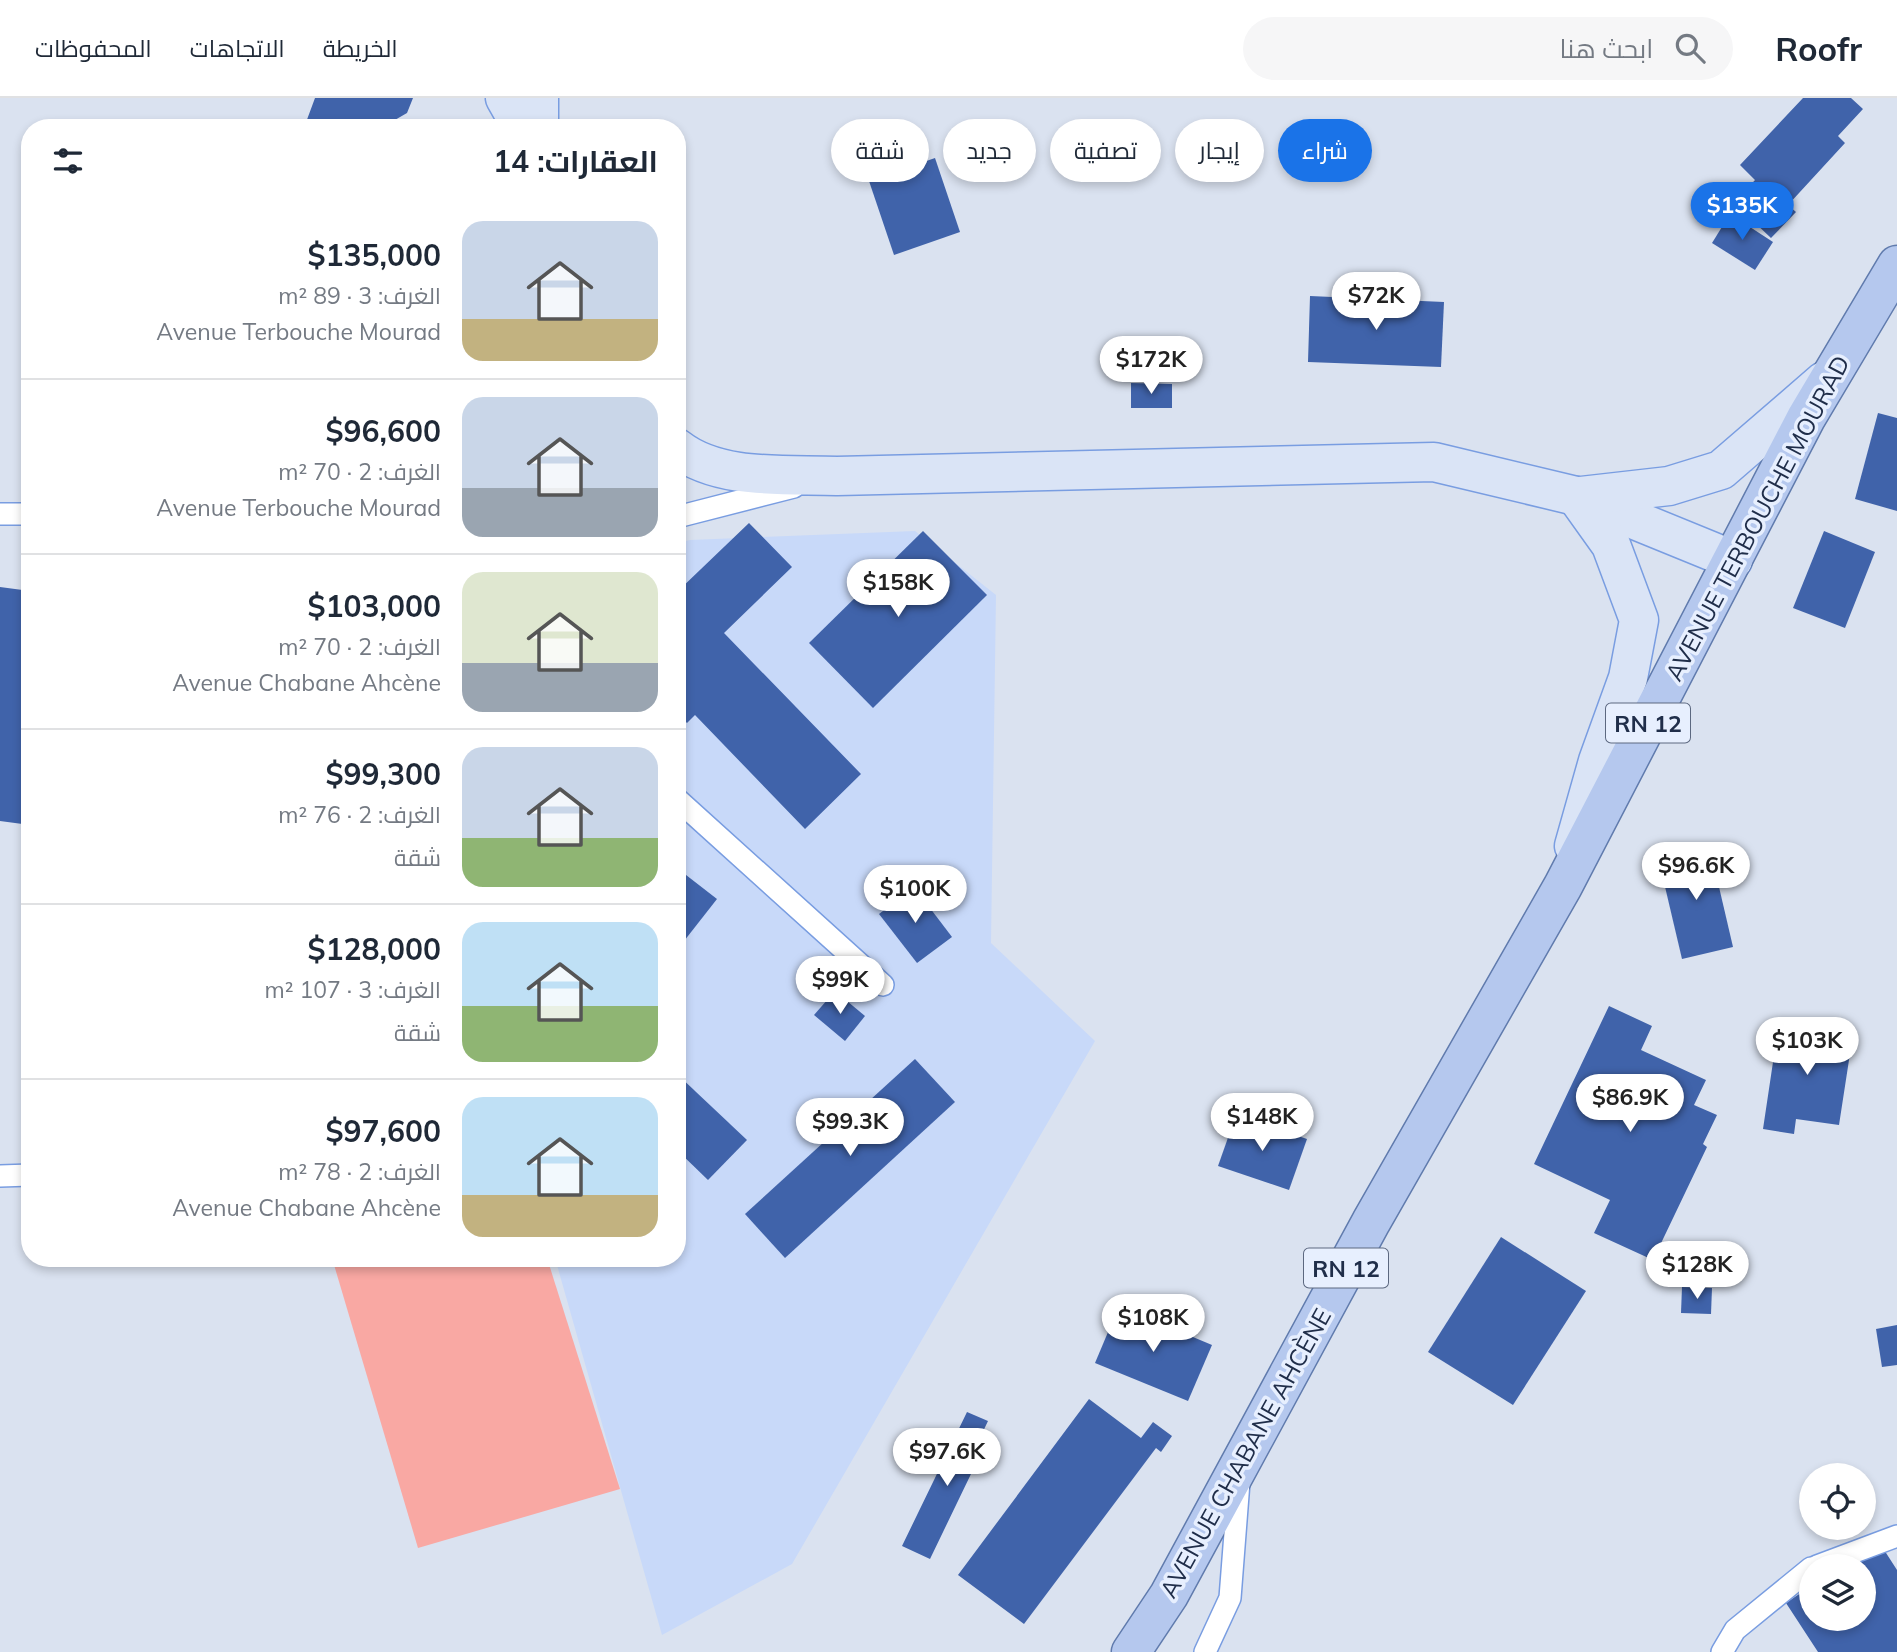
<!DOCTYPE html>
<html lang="ar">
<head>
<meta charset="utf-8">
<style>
  body { margin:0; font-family:Mulish,Cairo,sans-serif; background:#f6f6f7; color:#1f2937; direction:rtl; height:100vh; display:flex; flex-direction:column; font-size:26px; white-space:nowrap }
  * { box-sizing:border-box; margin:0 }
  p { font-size:23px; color:#747a83 }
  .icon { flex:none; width:38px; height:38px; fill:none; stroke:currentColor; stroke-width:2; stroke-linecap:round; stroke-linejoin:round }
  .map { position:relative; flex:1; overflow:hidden; direction:ltr }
  .panel { position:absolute; left:21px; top:21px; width:665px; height:1148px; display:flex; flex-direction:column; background:#fff; border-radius:28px; box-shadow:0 4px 10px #0003; direction:rtl }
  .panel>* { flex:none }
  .top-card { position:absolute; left:707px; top:21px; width:665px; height:63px; direction:rtl; display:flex; gap:14px }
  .fabs { position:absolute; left:1799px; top:1365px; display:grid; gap:14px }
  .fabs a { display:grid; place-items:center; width:77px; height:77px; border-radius:50%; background:#fff; box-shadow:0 4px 10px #0003; font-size:35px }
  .price { position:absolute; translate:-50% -60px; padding:0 16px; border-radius:24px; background:#fff; color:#222; font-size:23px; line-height:46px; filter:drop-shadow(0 2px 4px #0008) }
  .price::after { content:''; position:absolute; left:50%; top:42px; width:21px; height:16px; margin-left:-10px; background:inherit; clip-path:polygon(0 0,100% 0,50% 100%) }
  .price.active { background:#1a73e8; color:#fff }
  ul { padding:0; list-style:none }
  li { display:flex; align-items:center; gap:21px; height:175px; padding:0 28px }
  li+li { border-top:2px solid #e0e1e3 }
  li span { display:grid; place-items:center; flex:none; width:196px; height:140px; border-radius:21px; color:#555 }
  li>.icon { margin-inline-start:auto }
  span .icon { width:84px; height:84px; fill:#fffc; stroke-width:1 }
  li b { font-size:30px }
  h2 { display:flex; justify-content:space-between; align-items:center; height:84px; padding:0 28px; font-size:30px }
  .tag { padding:0 24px; border-radius:32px; background:#fff; box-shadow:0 4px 10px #0003; font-size:24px; line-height:63px }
  .tag.active { background:#1a73e8; color:#fff }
  header { display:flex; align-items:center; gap:42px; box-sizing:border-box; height:98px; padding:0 35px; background:#fff; border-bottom:2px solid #e0e1e3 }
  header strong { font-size:33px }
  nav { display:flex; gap:38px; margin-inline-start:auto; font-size:24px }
  .search { width:490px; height:63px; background:#f6f6f7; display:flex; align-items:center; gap:18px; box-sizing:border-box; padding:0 24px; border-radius:38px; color:#747a83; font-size:26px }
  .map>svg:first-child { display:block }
  .built { fill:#c8d9f9 }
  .green { fill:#f9a8a3 }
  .building { fill:#4063aa }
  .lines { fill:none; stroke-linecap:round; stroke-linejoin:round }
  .lane-casing { stroke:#799de1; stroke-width:24 }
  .secondary-casing { stroke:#799de1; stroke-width:41 }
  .primary-casing { stroke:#607bad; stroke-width:41 }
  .lane { stroke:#fff; stroke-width:21 }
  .secondary { stroke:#dae4f6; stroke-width:38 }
  .primary { stroke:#b5c8ee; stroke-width:38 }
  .labels { text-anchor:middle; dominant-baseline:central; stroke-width:7; stroke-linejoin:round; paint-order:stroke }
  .shield { fill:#e7effe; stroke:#5c6880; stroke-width:2 }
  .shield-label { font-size:23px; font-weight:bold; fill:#202e4a }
  .street-label { font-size:24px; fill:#202e4a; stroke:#e7effe }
</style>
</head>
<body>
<header>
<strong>Roofr</strong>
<div class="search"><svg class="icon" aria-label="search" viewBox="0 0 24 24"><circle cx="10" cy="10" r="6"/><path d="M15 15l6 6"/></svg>ابحث هنا</div>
<nav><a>الخريطة</a><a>الاتجاهات</a><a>المحفوظات</a></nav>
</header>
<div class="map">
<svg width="1897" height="1554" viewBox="0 0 1897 1554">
  <rect width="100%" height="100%" fill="#dae2f0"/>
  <polygon class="built" points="915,433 996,497 991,845 1095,943 792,1466 662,1537 555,1160 677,1160 677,445 690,442"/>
  <polygon class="green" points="332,1160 547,1160 620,1391 418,1450"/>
  <g class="building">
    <polygon points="315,0 413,0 407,15 381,30 300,30 305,27"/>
    <polygon points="1803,0 1851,0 1863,11 1838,38 1845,45 1788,107 1796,114 1771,140 1734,105 1755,82 1740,67"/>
    <polygon points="935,60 960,134 894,157 869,83"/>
    <polygon points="1730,116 1773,144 1755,172 1712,145"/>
    <polygon points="1310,198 1444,204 1441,269 1308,264"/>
    <polygon points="1131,285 1172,286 1172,310 1131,310"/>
    <polygon points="1878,315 1897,320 1897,413 1855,401"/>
    <polygon points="749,425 792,469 724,535 861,676 805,731 695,617 687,625 677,615 677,494"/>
    <polygon points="923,433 987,497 873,610 809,545"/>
    <polygon points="1824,433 1875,454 1845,530 1793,510"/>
    <polygon points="0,489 30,493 30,727 0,723"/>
    <polygon points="1709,746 1733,849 1682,861 1658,759"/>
    <polygon points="677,770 717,801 677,852"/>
    <polygon points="914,789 952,839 917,865 879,816"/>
    <polygon points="835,893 865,918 845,943 814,917"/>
    <polygon points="1609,908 1652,928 1641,952 1706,982 1694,1007 1717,1017 1703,1046 1707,1049 1653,1162 1594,1135 1610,1102 1534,1066"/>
    <polygon points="1779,924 1853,936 1839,1027 1796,1021 1794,1036 1763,1031"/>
    <polygon points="915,961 955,1004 785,1160 745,1116"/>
    <polygon points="677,976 747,1042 708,1082 677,1052"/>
    <polygon points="1236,1017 1307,1041 1289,1092 1218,1068"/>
    <polygon points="1501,1139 1586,1193 1513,1307 1428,1254"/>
    <polygon points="1682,1189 1712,1190 1711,1216 1681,1215"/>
    <polygon points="1119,1208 1212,1247 1188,1303 1095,1265"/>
    <polygon points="1897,1227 1897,1267 1882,1269 1876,1231"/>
    <polygon points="1089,1301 1141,1340 1153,1324 1172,1338 1161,1354 1156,1350 1024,1526 958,1477"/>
    <polygon points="967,1314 988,1323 977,1346 984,1349 930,1461 902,1448"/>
    <polygon points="1879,1444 1897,1472 1897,1554 1818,1554 1786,1505 1811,1488 1811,1521 1864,1521 1864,1468 1842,1468"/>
  </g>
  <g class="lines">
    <g class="lane-casing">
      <g id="lane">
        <polyline points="0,416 30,416"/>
        <polyline points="677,419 794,389"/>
        <polyline points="677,701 883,887"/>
        <polyline points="0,1078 30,1077"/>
        <polyline points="1817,1468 1897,1438"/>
        <polyline points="1205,1554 1230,1500 1239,1384"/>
        <polyline points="1722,1554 1735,1532 1811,1470"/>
      </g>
    </g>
    <g class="secondary-casing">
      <g id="secondary">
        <polyline points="505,0 522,30"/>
        <polyline points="539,30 539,0"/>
        <path d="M677,350C719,383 786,376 837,378L1434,364L1576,398L1733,462"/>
        <polyline points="1581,398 1669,388 1721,372 1824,283"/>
        <polyline points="1574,748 1598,663 1628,580 1639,522 1611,447 1576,398"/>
      </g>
    </g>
    <g class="primary-casing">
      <polyline id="primary" points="1131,1554 1169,1497 1371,1124 1563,788 1806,320 1897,167"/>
    </g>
    <use href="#lane" class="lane"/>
    <use href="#secondary" class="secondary"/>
    <use href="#primary" class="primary"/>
  </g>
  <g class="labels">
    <g class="shield">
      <rect x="1606" y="605.5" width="84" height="39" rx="5"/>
      <rect x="1304" y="1150.5" width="84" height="39" rx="5"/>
    </g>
    <g class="shield-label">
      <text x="1648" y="625">RN 12</text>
      <text x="1346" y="1170">RN 12</text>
    </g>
    <g class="street-label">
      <text transform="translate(1757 420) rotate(-62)">AVENUE TERBOUCHE MOURAD</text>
      <text transform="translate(1245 1355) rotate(-61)">AVENUE CHABANE AHCÈNE</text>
    </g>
  </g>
</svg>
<div class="fabs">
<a><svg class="icon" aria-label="locate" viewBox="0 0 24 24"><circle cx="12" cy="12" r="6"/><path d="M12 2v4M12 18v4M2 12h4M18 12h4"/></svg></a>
<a><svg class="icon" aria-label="layers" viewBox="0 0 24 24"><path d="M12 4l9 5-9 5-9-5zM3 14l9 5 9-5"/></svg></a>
</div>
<b class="price active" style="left:1742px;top:144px">$135K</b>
<b class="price" style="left:1376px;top:234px">$72K</b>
<b class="price" style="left:1151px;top:298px">$172K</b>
<b class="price" style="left:898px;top:521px">$158K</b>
<b class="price" style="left:1696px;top:804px">$96.6K</b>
<b class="price" style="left:915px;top:827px">$100K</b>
<b class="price" style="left:840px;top:918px">$99K</b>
<b class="price" style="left:1807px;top:979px">$103K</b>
<b class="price" style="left:1630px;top:1036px">$86.9K</b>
<b class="price" style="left:1262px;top:1055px">$148K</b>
<b class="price" style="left:850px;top:1060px">$99.3K</b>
<b class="price" style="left:1697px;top:1203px">$128K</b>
<b class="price" style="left:1153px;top:1256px">$108K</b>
<b class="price" style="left:947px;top:1390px">$97.6K</b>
<div class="top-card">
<a class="tag active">شراء</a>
<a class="tag">إيجار</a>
<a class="tag">تصفية</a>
<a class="tag">جديد</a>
<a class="tag">شقة</a>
</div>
<section class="panel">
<h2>العقارات: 14<svg class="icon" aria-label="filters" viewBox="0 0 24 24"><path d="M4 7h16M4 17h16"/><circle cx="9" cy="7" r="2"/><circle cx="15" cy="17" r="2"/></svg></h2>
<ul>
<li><span style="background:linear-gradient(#c9d6e8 70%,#c2b280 0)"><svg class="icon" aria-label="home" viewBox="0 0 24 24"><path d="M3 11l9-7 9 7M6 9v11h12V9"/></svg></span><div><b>$135,000</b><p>الغرف: 3 · 89 m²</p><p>Avenue Terbouche Mourad</p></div></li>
<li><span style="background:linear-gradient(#c9d6e8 65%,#9aa5b1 0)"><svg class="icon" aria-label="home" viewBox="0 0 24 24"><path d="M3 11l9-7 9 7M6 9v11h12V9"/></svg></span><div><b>$96,600</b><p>الغرف: 2 · 70 m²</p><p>Avenue Terbouche Mourad</p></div></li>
<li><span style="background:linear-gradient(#dfe7d0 65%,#9aa5b1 0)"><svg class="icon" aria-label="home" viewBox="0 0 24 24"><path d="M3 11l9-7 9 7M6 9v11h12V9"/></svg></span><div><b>$103,000</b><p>الغرف: 2 · 70 m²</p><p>Avenue Chabane Ahcène</p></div></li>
<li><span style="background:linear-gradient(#c9d6e8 65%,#8fb573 0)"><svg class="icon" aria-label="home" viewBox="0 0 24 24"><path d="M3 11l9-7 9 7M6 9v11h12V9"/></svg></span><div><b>$99,300</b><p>الغرف: 2 · 76 m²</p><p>شقة</p></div></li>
<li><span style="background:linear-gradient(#bfe0f5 60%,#8fb573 0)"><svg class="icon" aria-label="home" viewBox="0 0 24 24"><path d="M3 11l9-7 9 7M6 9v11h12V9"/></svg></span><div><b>$128,000</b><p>الغرف: 3 · 107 m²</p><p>شقة</p></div></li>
<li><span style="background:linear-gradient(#bfe0f5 70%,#c2b280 0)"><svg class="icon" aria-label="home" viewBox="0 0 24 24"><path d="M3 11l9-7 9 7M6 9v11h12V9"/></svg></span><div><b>$97,600</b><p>الغرف: 2 · 78 m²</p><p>Avenue Chabane Ahcène</p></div></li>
</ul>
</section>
</div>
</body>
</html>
